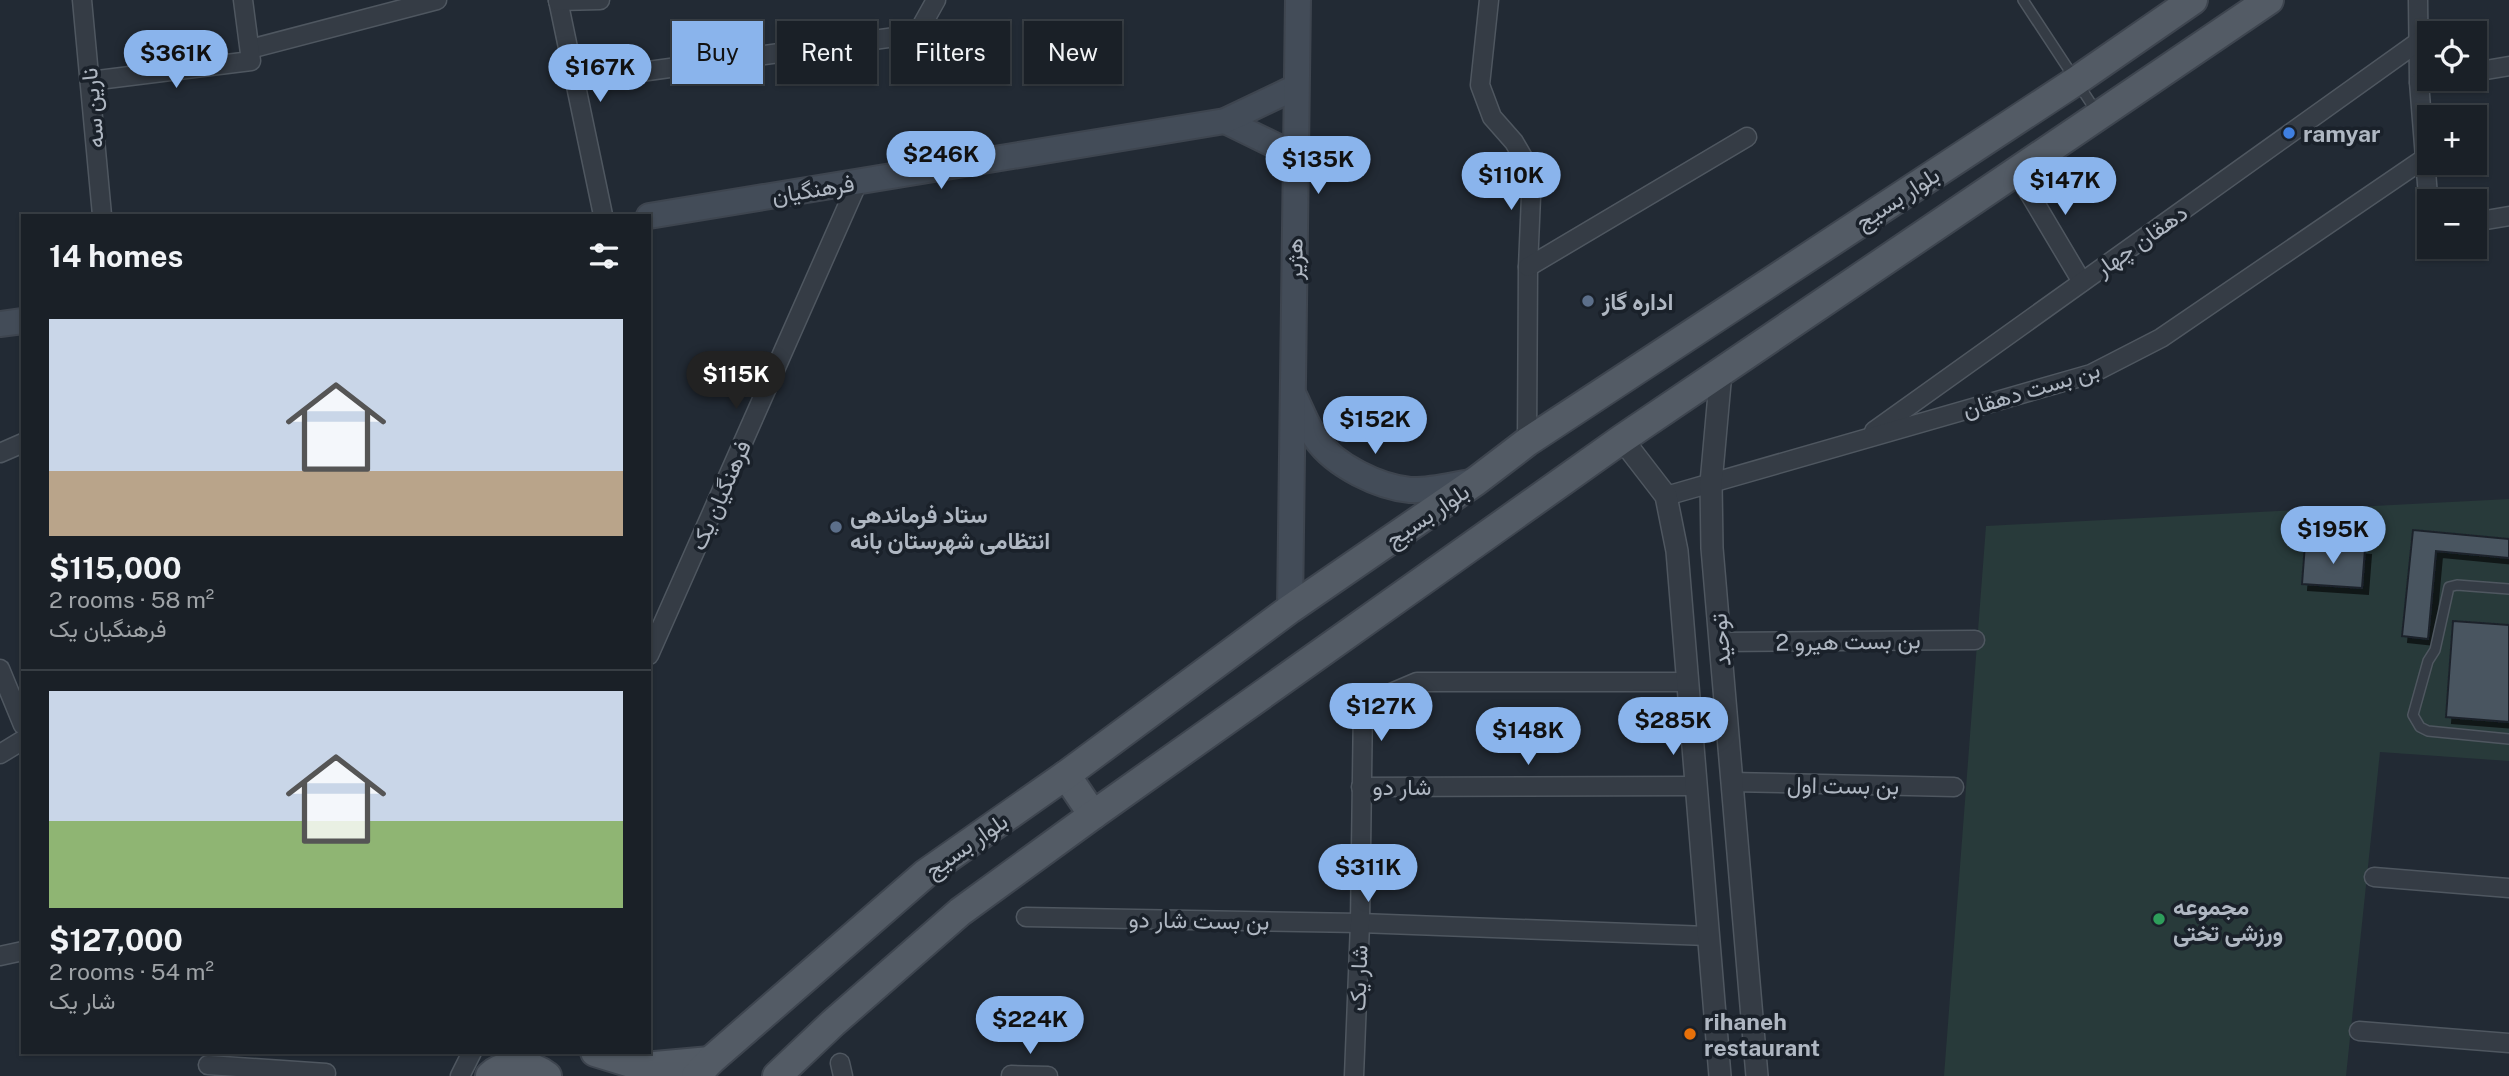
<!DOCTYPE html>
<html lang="en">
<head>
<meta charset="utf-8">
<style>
  body { margin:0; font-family:"Public Sans",Vazirmatn,sans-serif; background:#272d33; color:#f1f3f6; height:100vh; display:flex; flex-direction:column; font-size:26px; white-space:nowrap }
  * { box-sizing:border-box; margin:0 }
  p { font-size:23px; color:#9fa3a7 }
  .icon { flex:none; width:38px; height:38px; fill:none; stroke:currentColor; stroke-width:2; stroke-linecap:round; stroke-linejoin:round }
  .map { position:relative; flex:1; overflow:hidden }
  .details { position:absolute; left:21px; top:214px; width:630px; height:840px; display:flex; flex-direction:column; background:#1a2027; border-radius:0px; box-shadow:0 2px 5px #0004,0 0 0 2px #383e44 }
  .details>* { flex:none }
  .guide { position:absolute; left:672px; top:21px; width:665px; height:63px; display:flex; gap:14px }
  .tools { position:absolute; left:2417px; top:21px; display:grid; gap:14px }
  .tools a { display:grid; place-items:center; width:70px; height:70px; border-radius:0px; background:#1a2027; box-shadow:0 2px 5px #0004,0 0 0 2px #383e44; font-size:35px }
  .price { position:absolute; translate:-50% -60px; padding:0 16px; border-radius:24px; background:#8ab4ec; color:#111; font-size:23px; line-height:46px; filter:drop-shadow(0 2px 4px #0008) }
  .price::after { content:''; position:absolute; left:50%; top:42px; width:21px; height:16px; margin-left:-10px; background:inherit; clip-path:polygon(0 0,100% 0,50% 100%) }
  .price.selected { background:#222; color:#fff }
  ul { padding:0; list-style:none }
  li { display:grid; align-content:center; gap:14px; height:371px; padding:0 28px }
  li+li { border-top:2px solid #383e44 }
  li span { display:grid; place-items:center; height:217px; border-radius:0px; color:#555 }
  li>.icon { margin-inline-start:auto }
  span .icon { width:126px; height:126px; fill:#fffc; stroke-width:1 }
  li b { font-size:30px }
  h2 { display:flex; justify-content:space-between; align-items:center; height:84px; padding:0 28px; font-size:30px }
  .chip { padding:0 24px; border-radius:0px; background:#1a2027; box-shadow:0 2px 5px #0004,0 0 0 2px #383e44; font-size:24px; line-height:63px }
  .chip.selected { background:#8ab4ec; color:#111 }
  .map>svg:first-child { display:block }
  .pitch { fill:#283a3a }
  .building { fill:#4a5560; stroke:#1c232c; stroke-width:2; filter:url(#shadow) }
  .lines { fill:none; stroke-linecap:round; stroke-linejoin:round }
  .service-casing { stroke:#4f5760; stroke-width:12 }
  .minor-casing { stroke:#4f5760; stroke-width:21 }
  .tertiary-casing { stroke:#4f5760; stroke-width:24 }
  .secondary-casing { stroke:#3e454f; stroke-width:28 }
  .primary-casing { stroke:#3e454f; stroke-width:32 }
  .service { stroke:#353c45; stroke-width:9 }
  .minor { stroke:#353c45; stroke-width:18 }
  .tertiary { stroke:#353c45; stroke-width:21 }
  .secondary { stroke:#434c58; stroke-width:24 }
  .primary { stroke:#535b65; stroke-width:28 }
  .shop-dot { fill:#3f7fe0; stroke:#1a212a; stroke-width:2.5 }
  .service-dot { fill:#5c6f8a; stroke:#1a212a; stroke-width:2.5 }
  .leisure-dot { fill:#2e9e5b; stroke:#1a212a; stroke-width:2.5 }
  .food-dot { fill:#e8710a; stroke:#1a212a; stroke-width:2.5 }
  .labels { text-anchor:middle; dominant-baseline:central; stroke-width:7; stroke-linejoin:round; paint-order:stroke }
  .street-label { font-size:23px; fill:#afb7c2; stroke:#1a212a }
  .poi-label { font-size:23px; font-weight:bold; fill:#afb7c2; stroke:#1a212a; text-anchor:start }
</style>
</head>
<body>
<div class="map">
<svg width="2509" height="1076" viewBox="0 0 2509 1076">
  <defs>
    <filter id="shadow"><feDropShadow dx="6" dy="6" stdDeviation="0" flood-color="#0009"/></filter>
  </defs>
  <rect width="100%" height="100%" fill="#222a34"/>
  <polygon class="pitch" points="2509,499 2509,761 2380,752 2346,1076 1944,1076 1986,526"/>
  <g class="building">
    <polygon points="2413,530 2509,539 2509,558 2436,551 2428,639 2402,636"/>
    <polygon points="2305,544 2365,549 2362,588 2302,584"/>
    <polygon points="2453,621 2509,625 2509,722 2446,717"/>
  </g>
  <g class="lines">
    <g class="service-casing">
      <g id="service">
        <polyline points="2023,0 2096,111"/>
        <polyline points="2509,589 2457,585 2449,587 2435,650 2428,661 2413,715 2420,727 2428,731 2509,739"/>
      </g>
    </g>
    <g class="minor-casing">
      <g id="minor">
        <polyline points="82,0 102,215"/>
        <polyline points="558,0 603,215"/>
        <polyline points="1489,0 1480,85 1492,117 1514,142 1532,173 1528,267 1527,442"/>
        <polyline points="2418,0 2419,82 2429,209"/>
        <polyline points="558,1 600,0"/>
        <polyline points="250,49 437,0"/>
        <polyline points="2474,72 2509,66"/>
        <polyline points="90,81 251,61 243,0"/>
        <polyline points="575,81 917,34 936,0"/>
        <polyline points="2419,82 2438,79"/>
        <polyline points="2016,171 2082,282"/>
        <polyline points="2474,222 2509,216"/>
        <polyline points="1528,267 1747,137"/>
        <polyline points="1874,431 2418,42"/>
        <polyline points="0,453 23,443"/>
        <polyline points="1666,496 2091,374 2161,338 2425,158"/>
        <polyline points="1720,642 1975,640"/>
        <polyline points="649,655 858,182"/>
        <polyline points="0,669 23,725"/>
        <polyline points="0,754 23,740"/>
        <polyline points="1731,782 1954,787"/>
        <polyline points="1361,787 1696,786"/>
        <polyline points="2374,877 2509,888"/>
        <polyline points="1026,917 1360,923 1708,936"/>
        <polyline points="0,956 23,951"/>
        <polyline points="2359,1031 2509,1043"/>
        <polyline points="840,1063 843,1076"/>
        <polyline points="208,1065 326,1073"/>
        <polyline points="1011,1075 1048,1076"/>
        <polyline points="460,1076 472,1052"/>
        <polyline points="1354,1076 1360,923 1363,705 1417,682 1688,682"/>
      </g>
    </g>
    <g class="tertiary-casing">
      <g id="tertiary">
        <polyline points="1721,372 1711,483 1712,548 1757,1076"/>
        <polyline points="1622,439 1666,496 1677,551 1720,1076"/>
      </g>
    </g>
    <g class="secondary-casing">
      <g id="secondary">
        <polyline points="1225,121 1295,155"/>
        <polyline points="649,216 1225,121 1296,87"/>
        <polyline points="0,324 23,321"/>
        <path d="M1294,395C1301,409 1307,426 1316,439C1335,466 1379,487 1410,490C1431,491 1455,484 1476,481"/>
        <polyline points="1290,609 1298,0"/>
      </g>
    </g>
    <g class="primary-casing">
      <g id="primary">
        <polyline points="1066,775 1093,815"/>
        <polyline points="595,1052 644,1067 710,1061"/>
        <path d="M490,1076C505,1062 532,1064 547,1076"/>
        <polyline points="696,1076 710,1061 925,874 1066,775 1290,609 1476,481 1527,442 2076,81 2193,0"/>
        <polyline points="777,1076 833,1023 960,912 1093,815 1622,439 2269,0"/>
      </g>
    </g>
    <use href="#service" class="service"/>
    <use href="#minor" class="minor"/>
    <use href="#tertiary" class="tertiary"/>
    <use href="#secondary" class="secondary"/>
    <use href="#primary" class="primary"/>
  </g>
  <circle class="shop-dot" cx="2289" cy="133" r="7"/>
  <g class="service-dot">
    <circle cx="1588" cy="301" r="7"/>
    <circle cx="836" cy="527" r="7"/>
  </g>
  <circle class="leisure-dot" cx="2159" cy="919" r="7"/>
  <circle class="food-dot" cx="1690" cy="1034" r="7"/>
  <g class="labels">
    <g class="street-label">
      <text transform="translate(92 108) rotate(-95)">نارین سه</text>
      <text transform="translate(813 189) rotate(-9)">فرهنگیان</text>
      <text transform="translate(1897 198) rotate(-33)">بلوار بسیج</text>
      <text transform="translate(2141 240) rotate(-35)">دهقان چهار</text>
      <text transform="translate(1294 259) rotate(-89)">هژیر</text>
      <text transform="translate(2031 389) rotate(-17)">بن بست دهقان</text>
      <text transform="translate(720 495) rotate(-66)">فرهنگیان یک</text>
      <text transform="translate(1427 515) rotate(-34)">بلوار بسیج</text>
      <text transform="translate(1720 640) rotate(-95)">توحید</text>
      <text transform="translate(1848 641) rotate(-1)">بن بست هیرو 2</text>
      <text transform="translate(1843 785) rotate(1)">بن بست اول</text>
      <text x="1402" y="786">شار دو</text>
      <text transform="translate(966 845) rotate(-35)">بلوار بسیج</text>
      <text transform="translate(1199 920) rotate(1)">بن بست شار دو</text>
      <text transform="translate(1358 978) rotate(-88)">شار یک</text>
    </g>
    <g class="poi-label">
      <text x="2303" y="133">ramyar</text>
      <text x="1602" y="301">اداره گاز</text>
      <text x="850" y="514">ستاد فرماندهی<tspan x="850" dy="26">انتظامی شهرستان بانه</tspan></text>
      <text x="2173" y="906">مجموعه<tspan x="2173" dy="26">ورزشی تختی</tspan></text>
      <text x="1704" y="1021">rihaneh<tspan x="1704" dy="26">restaurant</tspan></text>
    </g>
  </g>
</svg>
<div class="tools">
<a><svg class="icon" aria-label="locate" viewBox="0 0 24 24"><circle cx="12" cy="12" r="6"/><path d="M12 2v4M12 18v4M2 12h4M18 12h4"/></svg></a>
<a>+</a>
<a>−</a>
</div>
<b class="price" style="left:176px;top:90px">$361K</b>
<b class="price" style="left:600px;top:104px">$167K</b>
<b class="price" style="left:941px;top:191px">$246K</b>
<b class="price" style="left:1318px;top:196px">$135K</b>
<b class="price" style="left:1511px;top:212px">$110K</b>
<b class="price" style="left:2065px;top:217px">$147K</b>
<b class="price selected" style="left:736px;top:411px">$115K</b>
<b class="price" style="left:1375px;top:456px">$152K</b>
<b class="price" style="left:2333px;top:566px">$195K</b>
<b class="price" style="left:1381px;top:743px">$127K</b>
<b class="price" style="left:1673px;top:757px">$285K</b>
<b class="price" style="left:1528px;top:767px">$148K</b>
<b class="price" style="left:1368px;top:904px">$311K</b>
<b class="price" style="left:1030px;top:1056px">$224K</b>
<div class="guide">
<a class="chip selected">Buy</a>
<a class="chip">Rent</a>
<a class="chip">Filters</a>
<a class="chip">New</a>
</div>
<section class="details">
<h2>14 homes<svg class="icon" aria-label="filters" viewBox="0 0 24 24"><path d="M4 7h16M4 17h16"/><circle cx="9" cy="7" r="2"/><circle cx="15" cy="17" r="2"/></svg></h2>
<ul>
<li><span style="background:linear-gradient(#c9d6e8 70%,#b9a48a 0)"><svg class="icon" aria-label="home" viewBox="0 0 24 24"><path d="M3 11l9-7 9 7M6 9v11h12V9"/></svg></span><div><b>$115,000</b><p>2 rooms · 58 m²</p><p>فرهنگیان یک</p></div></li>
<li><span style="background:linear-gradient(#c9d6e8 60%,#8fb573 0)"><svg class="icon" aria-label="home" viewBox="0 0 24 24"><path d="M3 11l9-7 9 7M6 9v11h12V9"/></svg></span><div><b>$127,000</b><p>2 rooms · 54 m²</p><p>شار یک</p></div></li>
</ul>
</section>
</div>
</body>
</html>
